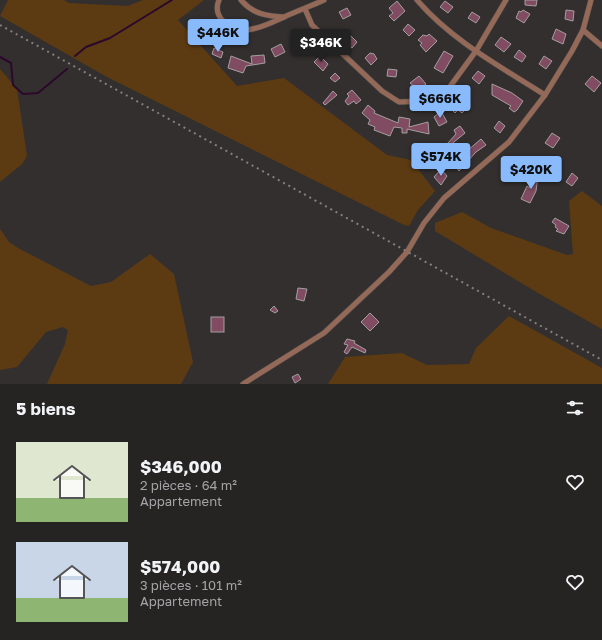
<!DOCTYPE html>
<html lang="fr">
<head>
<meta charset="utf-8">
<style>
  body { margin:0; font-family:"Golos Text",sans-serif; background:#322f30; color:#f1f3f6; height:100vh; display:flex; flex-direction:column; font-size:15px; white-space:nowrap }
  * { box-sizing:border-box; margin:0 }
  p { font-size:13px; color:#a4a4a6 }
  .icon { flex:none; width:22px; height:22px; fill:none; stroke:currentColor; stroke-width:2; stroke-linecap:round; stroke-linejoin:round }
  .map { position:relative; height:384px; overflow:hidden }
  .panel { display:flex; flex-direction:column; background:#262323; flex:1 }
  .panel>* { flex:none }
  .price { position:absolute; translate:-50% -34px; padding:0 9px; border-radius:4px; background:#89bafc; color:#111; font-size:13px; line-height:26px; filter:drop-shadow(0 1px 2px #0008) }
  .price::after { content:''; position:absolute; left:50%; top:24px; width:12px; height:9px; margin-left:-6px; background:inherit; clip-path:polygon(0 0,100% 0,50% 100%) }
  .price.selected { background:#222; color:#fff }
  ul { padding:0; list-style:none }
  li { display:flex; align-items:center; gap:12px; height:100px; padding:0 16px }
  li span { display:grid; place-items:center; flex:none; width:112px; height:80px; border-radius:0px; color:#555 }
  li>.icon { margin-inline-start:auto }
  span .icon { width:48px; height:48px; fill:#fffc; stroke-width:1 }
  li b { font-size:17px }
  h2 { display:flex; justify-content:space-between; align-items:center; height:48px; padding:0 16px; font-size:17px }
  .map>svg:first-child { display:block }
  .green { fill:#5c3b13 }
  .lines { fill:none; stroke-linecap:round; stroke-linejoin:round }
  .stream { stroke:#2c082b; stroke-width:2 }
  .building { fill:#814c62; stroke:#a39fa0 }
  .street-casing { stroke:#504d4d; stroke-width:6 }
  .street { stroke:#946957; stroke-width:5 }
  .rail { stroke:#838080; stroke-width:2; stroke-dasharray:2 4; stroke-linecap:butt }
</style>
</head>
<body>
<div class="map">
<svg width="602" height="384" viewBox="0 0 602 384">
  <rect width="100%" height="100%" fill="#332f2f"/>
  <g class="green">
    <polygon points="8,0 64,0 69,3 128,6 143,0 204,0 178,20 237,86 284,78 387,155 411,160 435,191 418,210 409,226 404,225 107,77 0,16"/>
    <polygon points="0,69 17,89 27,156 22,164 0,182"/>
    <polygon points="582,191 602,206 602,329 538,293 435,231 435,223 462,212 491,228 567,255 573,254 569,201"/>
    <polygon points="0,229 9,242 18,248 91,286 111,282 150,254 174,274 193,362 181,384 47,384 65,344 68,330 63,327 46,332 17,367 0,370"/>
    <polygon points="509,316 602,368 602,384 328,384 345,357 402,353 427,365 469,364 476,348"/>
  </g>
  <g class="lines">
    <g class="stream">
      <polyline points="75,56 86,47 110,38 172,0"/>
      <polyline points="0,57 11,63 13,85 23,94 38,93 67,69"/>
    </g>
  </g>
  <g class="building">
    <polygon points="525,0 537,0 536,6 525,5"/>
    <polygon points="397,1 405,11 394,21 389,16 393,13 389,8"/>
    <polygon points="445,1 453,7 448,13 440,7"/>
    <polygon points="347,8 351,15 343,19 339,12"/>
    <polygon points="523,10 530,14 524,23 516,18 519,11 521,12"/>
    <polygon points="566,10 574,11 573,21 565,19"/>
    <polygon points="472,12 480,17 476,23 468,18"/>
    <polygon points="408,24 415,30 409,36 403,30"/>
    <polygon points="204,27 212,34 203,40 197,32"/>
    <polygon points="556,29 566,34 563,44 552,39"/>
    <polygon points="345,30 357,42 352,48 339,37"/>
    <polygon points="429,34 437,41 426,52 420,45 422,43 418,40 423,35 427,36"/>
    <polygon points="501,37 511,44 504,52 495,45"/>
    <polygon points="281,44 285,52 275,57 271,49"/>
    <polygon points="214,48 223,52 221,58 212,54"/>
    <polygon points="519,50 526,56 522,62 514,57"/>
    <polygon points="444,51 453,56 443,73 434,68"/>
    <polygon points="370,53 374,54 377,59 371,65 365,58"/>
    <polygon points="264,55 265,63 246,66 243,73 228,68 231,56 252,64 251,56"/>
    <polygon points="320,56 328,64 323,71 314,62"/>
    <polygon points="544,56 552,61 546,69 539,64"/>
    <polygon points="388,69 397,70 396,77 387,76"/>
    <polygon points="478,71 485,76 479,84 472,78"/>
    <polygon points="335,73 340,78 335,82 330,78"/>
    <polygon points="419,76 426,84 416,91 415,87 410,83"/>
    <polygon points="592,76 601,83 594,92 585,84"/>
    <polygon points="492,84 512,93 523,101 517,110 514,112 509,108 511,106 492,95"/>
    <polygon points="352,90 361,100 356,104 354,101 348,105 345,101 349,96 347,94"/>
    <polygon points="333,91 337,95 325,105 323,103"/>
    <polygon points="463,98 470,105 462,113 458,110 455,113 447,105 452,99 457,104"/>
    <polygon points="368,105 375,111 374,113 398,123 399,117 410,119 409,127 428,122 429,134 407,129 407,133 402,133 402,128 394,127 390,136 374,130 375,127 368,124 370,120 362,113"/>
    <polygon points="441,111 447,122 439,126 434,117"/>
    <polygon points="499,121 505,126 500,133 494,128"/>
    <polygon points="460,126 465,133 449,146 447,144 456,134 454,130"/>
    <polygon points="552,133 560,138 553,148 545,143"/>
    <polygon points="481,139 486,145 476,152 459,171 453,163"/>
    <polygon points="441,169 447,176 441,185 434,177"/>
    <polygon points="572,173 578,178 572,186 566,182"/>
    <polygon points="531,176 538,176 536,191 530,203 521,199 527,186 530,188"/>
    <polygon points="555,218 569,226 564,234 556,231 558,229 555,227 556,225 552,222"/>
    <polygon points="298,288 307,289 304,301 296,299"/>
    <polygon points="274,306 278,311 275,313 270,310"/>
    <polygon points="370,313 379,322 370,331 361,322"/>
    <rect x="211" y="317" width="13" height="15"/>
    <polygon points="347,339 355,341 354,343 366,350 365,353 352,347 347,354 344,352 348,345 344,344"/>
    <polygon points="298,374 301,379 295,383 292,377"/>
  </g>
  <g class="lines">
    <g class="street-casing">
      <g id="street">
        <path d="M219,0C216,7 217,14 222,20C241,39 264,26 284,17C297,11 311,6 324,0"/>
        <path d="M241,0C253,14 266,16 284,17"/>
        <path d="M417,0C451,40 501,67 545,95"/>
        <polyline points="305,9 312,25 382,91 399,102 427,101 446,92 476,51 506,0"/>
        <polyline points="583,30 602,46"/>
        <polyline points="243,384 324,333 389,272 407,252 424,223 444,198 509,142 545,95 572,51 583,30 591,0"/>
      </g>
    </g>
    <use href="#street" class="street"/>
    <polyline class="rail" points="0,25 602,360"/>
  </g>
</svg>
<b class="price" style="left:218px;top:53px">$446K</b>
<b class="price selected" style="left:321px;top:63px">$346K</b>
<b class="price" style="left:440px;top:119px">$666K</b>
<b class="price" style="left:441px;top:177px">$574K</b>
<b class="price" style="left:531px;top:190px">$420K</b>
</div>
<section class="panel">
<h2>5 biens<svg class="icon" aria-label="filters" viewBox="0 0 24 24"><path d="M4 7h16M4 17h16"/><circle cx="9" cy="7" r="2"/><circle cx="15" cy="17" r="2"/></svg></h2>
<ul>
<li><span style="background:linear-gradient(#dfe7d0 70%,#8fb573 0)"><svg class="icon" aria-label="home" viewBox="0 0 24 24"><path d="M3 11l9-7 9 7M6 9v11h12V9"/></svg></span><div><b>$346,000</b><p>2 pièces · 64 m²</p><p>Appartement</p></div><svg class="icon" aria-label="heart" viewBox="0 0 24 24"><path d="M12 20l-8-8c-3-5 5-10 8-4 3-6 11-1 8 4z"/></svg></li>
<li><span style="background:linear-gradient(#c9d6e8 70%,#8fb573 0)"><svg class="icon" aria-label="home" viewBox="0 0 24 24"><path d="M3 11l9-7 9 7M6 9v11h12V9"/></svg></span><div><b>$574,000</b><p>3 pièces · 101 m²</p><p>Appartement</p></div><svg class="icon" aria-label="heart" viewBox="0 0 24 24"><path d="M12 20l-8-8c-3-5 5-10 8-4 3-6 11-1 8 4z"/></svg></li>
</ul>
</section>
</body>
</html>
